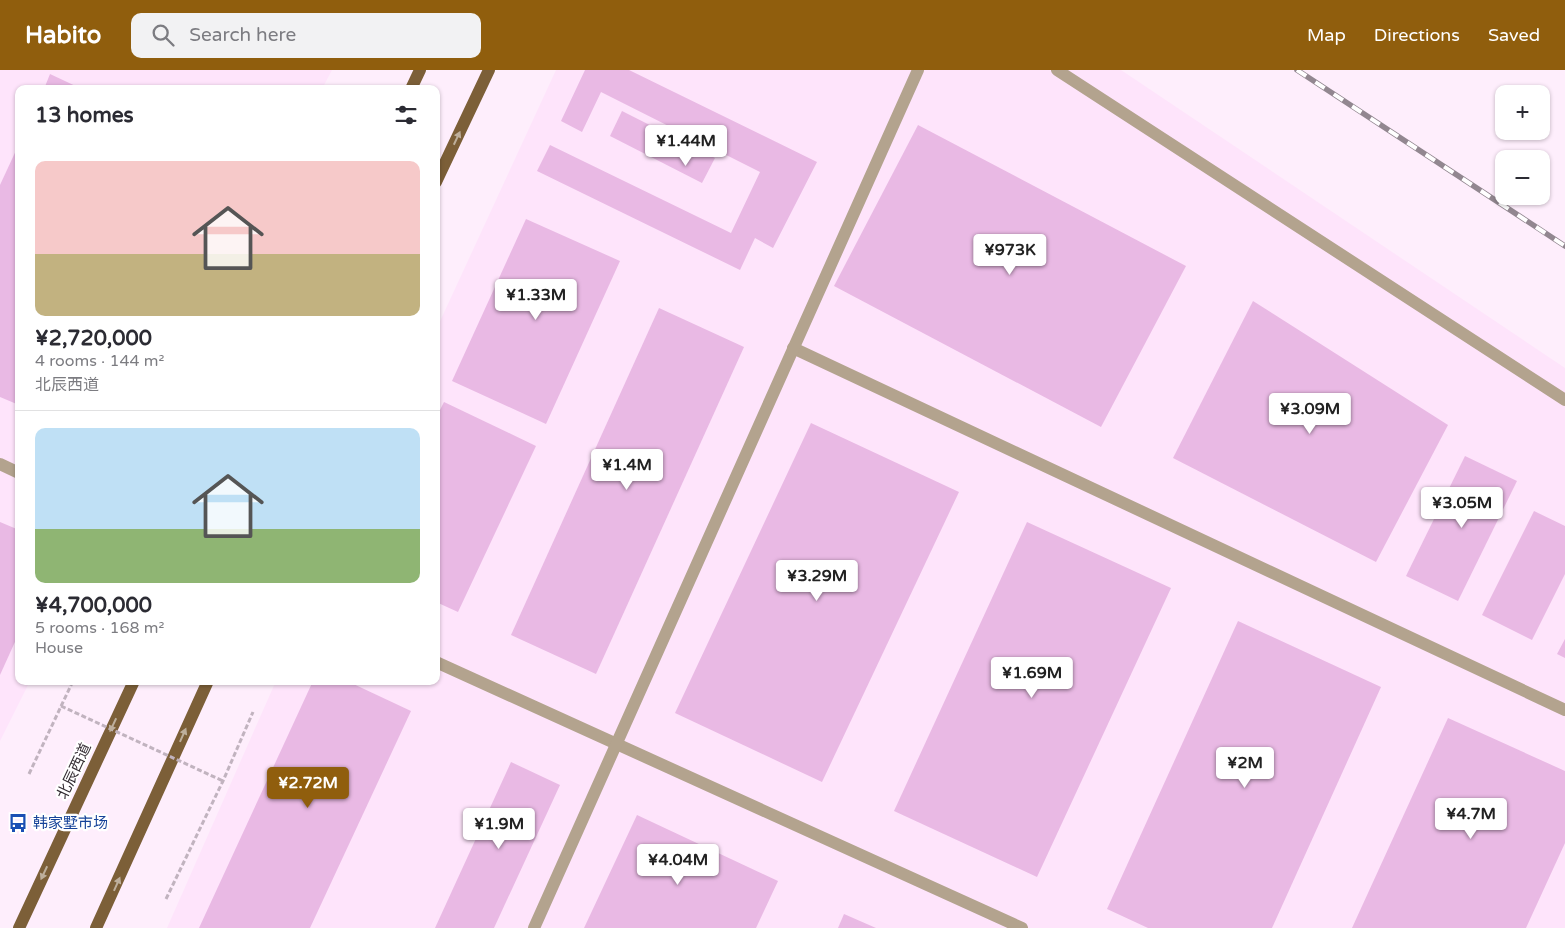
<!DOCTYPE html>
<html lang="en">
<head>
<meta charset="utf-8">
<style>
  body { margin:0; font-family:"Varela Round","Noto Sans SC",sans-serif; background:#f2f2f3; color:#2b2b33; height:100vh; display:flex; flex-direction:column; font-size:19px; white-space:nowrap }
  * { box-sizing:border-box; margin:0 }
  p { font-size:16px; color:#7c7c81 }
  .icon { flex:none; width:28px; height:28px; fill:none; stroke:currentColor; stroke-width:2; stroke-linecap:round; stroke-linejoin:round }
  .map { position:relative; flex:1; overflow:hidden }
  .sheet { position:absolute; left:15px; top:15px; width:425px; height:600px; display:flex; flex-direction:column; background:#fff; border-radius:10px; box-shadow:0 1px 4px #0004 }
  .sheet>* { flex:none }
  .tools { position:absolute; left:1495px; top:15px; display:grid; gap:10px }
  .tools a { display:grid; place-items:center; width:55px; height:55px; border-radius:10px; background:#fff; box-shadow:0 1px 4px #0004; font-size:25px }
  .price { position:absolute; translate:-50% -42px; padding:0 11px; border-radius:5px; background:#fff; color:#222; font-size:16px; line-height:32px; filter:drop-shadow(0 1px 2px #0008) }
  .price::after { content:''; position:absolute; left:50%; top:30px; width:15px; height:11px; margin-left:-8px; background:inherit; clip-path:polygon(0 0,100% 0,50% 100%) }
  .price.selected { background:#905e0d; color:#fff }
  ul { padding:0; list-style:none }
  li { display:grid; align-content:center; gap:10px; height:265px; padding:0 20px }
  li+li { border-top:1px solid #e1e1e2 }
  li span { display:grid; place-items:center; height:155px; border-radius:10px; color:#555 }
  li>.icon { margin-inline-start:auto }
  span .icon { width:90px; height:90px; fill:#fffc; stroke-width:1 }
  li b { font-size:21px }
  h2 { display:flex; justify-content:space-between; align-items:center; height:60px; padding:0 20px; font-size:21px }
  header { display:flex; align-items:center; gap:30px; box-sizing:border-box; height:70px; padding:0 25px; background:#905e0d; color:#fff }
  header strong { font-size:24px }
  nav { display:flex; gap:28px; margin-inline-start:auto; font-size:18px }
  .search { width:350px; height:45px; background:#f2f2f3; display:flex; align-items:center; gap:12px; box-sizing:border-box; padding:0 18px; border-radius:10px; color:#7c7c81; font-size:19px }
  .map>svg:first-child { display:block }
  .built { fill:#fee4fb }
  .building { fill:#e9b9e4 }
  .lines { fill:none; stroke-linecap:round; stroke-linejoin:round }
  .path { stroke:#c1b3bf; stroke-width:3; stroke-dasharray:5 2.5; stroke-linecap:butt }
  .minor { stroke:#b3a38e; stroke-width:12 }
  .major { stroke:#7c5f38; stroke-width:12 }
  .rail-casing { stroke:#928790; stroke-width:5.5 }
  .rail { stroke:#fff; stroke-width:4; stroke-dasharray:11; stroke-linecap:butt }
  .path-bridge { stroke:#c1b3bf; stroke-width:3; stroke-dasharray:5 2.5; stroke-linecap:butt }
  .oneway { fill:#beaf9c }
  .labels { text-anchor:middle; dominant-baseline:central; stroke-width:4.5; stroke-linejoin:round; paint-order:stroke }
  .street-label { font-size:15px; fill:#352e34; stroke:#fff }
  .transit-label { font-size:15px; fill:#164399; stroke:#fff; text-anchor:start }
</style>
</head>
<body>
<header>
<strong>Habito</strong>
<div class="search"><svg class="icon" aria-label="search" viewBox="0 0 24 24"><circle cx="10" cy="10" r="6"/><path d="M15 15l6 6"/></svg>Search here</div>
<nav><a>Map</a><a>Directions</a><a>Saved</a></nav>
</header>
<div class="map">
<svg width="1565" height="858" viewBox="0 0 1565 858">
  <rect width="100%" height="100%" fill="#feeefc"/>
  <g class="built">
    <polygon points="0,0 332,0 322,19 19,19 19,611 30,611 0,671"/>
    <polygon points="556,0 1121,0 1565,298 1565,858 167,858 276,611 436,611 436,260"/>
  </g>
  <g class="building">
    <polygon points="585,0 629,0 817,92 773,178 755,168 740,200 537,101 550,75 731,163 760,102 601,22 582,62 561,51"/>
    <polygon points="50,4 82,19 44,19"/>
    <polygon points="622,41 715,88 702,113 610,66"/>
    <polygon points="918,55 1186,196 1101,357 834,216"/>
    <polygon points="19,74 19,335 0,327 0,115"/>
    <polygon points="526,149 620,191 546,354 452,311"/>
    <polygon points="1253,231 1448,355 1376,492 1173,388"/>
    <polygon points="659,238 744,277 596,604 511,565"/>
    <polygon points="444,332 536,376 458,542 436,532 436,348"/>
    <polygon points="811,353 959,422 822,712 675,643"/>
    <polygon points="1465,386 1517,411 1458,531 1406,506"/>
    <polygon points="1534,441 1565,456 1565,504 1532,570 1482,545"/>
    <polygon points="0,452 19,460 19,563 0,605"/>
    <polygon points="1027,452 1171,518 1037,807 894,741"/>
    <polygon points="1238,551 1381,617 1272,858 1148,858 1107,839"/>
    <polygon points="1565,569 1565,588 1557,584"/>
    <polygon points="313,611 347,611 411,641 310,858 199,858"/>
    <polygon points="1448,648 1565,701 1565,773 1526,858 1352,858"/>
    <polygon points="511,692 560,715 494,858 435,858"/>
    <polygon points="637,745 778,811 756,858 584,858"/>
    <polygon points="844,844 876,858 838,858"/>
  </g>
  <g class="lines">
    <g class="path">
      <polyline points="29,704 73,611"/>
      <polyline points="166,829 223,711 253,642"/>
    </g>
    <g class="minor">
      <polyline points="1057,0 1565,330"/>
      <polyline points="793,278 1565,640"/>
      <polyline points="0,394 19,403"/>
      <polyline points="436,592 1022,858"/>
      <polyline points="534,858 918,0"/>
    </g>
    <g class="major">
      <polyline points="411,19 420,0"/>
      <polyline points="436,112 489,0"/>
      <polyline points="19,858 134,611"/>
      <polyline points="96,858 208,611"/>
    </g>
    <g class="rail-casing">
      <polyline id="rail" points="1297,0 1565,176"/>
    </g>
    <use href="#rail" class="rail"/>
    <polyline class="path-bridge" points="61,636 223,711"/>
  </g>
  <defs><path id="oneway-solid" d="M-6-.8H1V-3.2L6.5 0L1 3.2V.8H-6Z" transform="scale(1.25)"/></defs>
  <g class="oneway">
    <use href="#oneway-solid" transform="translate(457 68) rotate(-65)"/>
    <use href="#oneway-solid" transform="translate(113 655) rotate(115)"/>
    <use href="#oneway-solid" transform="translate(183 665) rotate(-66)"/>
    <use href="#oneway-solid" transform="translate(44 803) rotate(115)"/>
    <use href="#oneway-solid" transform="translate(117 814) rotate(-66)"/>
  </g>
  <defs>
    <g id="bus-bare" transform="scale(1.5)"><path d="M-5-6H5V4H4V6H2V4H-2V6H-4V4H-5ZM-3.5-4V0h7V-4ZM-3.5 1.2v1.5H-2V1.2ZM2 1.2v1.5H3.5V1.2Z" fill="#1a4fb4" stroke="#fff" stroke-width="2.5" paint-order="stroke"/></g>
  </defs>
  <g fill-rule="evenodd">
    <use href="#bus-bare" x="18" y="753"/>
  </g>
  <g class="labels">
    <g class="street-label">
      <text transform="translate(74 701) rotate(-65)">北辰西道</text>
    </g>
    <g class="transit-label">
      <text x="33" y="753">韩家墅市场</text>
    </g>
  </g>
</svg>
<div class="tools">
<a>+</a>
<a>−</a>
</div>
<b class="price" style="left:686px;top:97px">¥1.44M</b>
<b class="price" style="left:1010px;top:206px">¥973K</b>
<b class="price" style="left:536px;top:251px">¥1.33M</b>
<b class="price" style="left:1310px;top:365px">¥3.09M</b>
<b class="price" style="left:627px;top:421px">¥1.4M</b>
<b class="price" style="left:1462px;top:459px">¥3.05M</b>
<b class="price" style="left:817px;top:532px">¥3.29M</b>
<b class="price" style="left:1032px;top:629px">¥1.69M</b>
<b class="price" style="left:1245px;top:719px">¥2M</b>
<b class="price selected" style="left:308px;top:739px">¥2.72M</b>
<b class="price" style="left:1471px;top:770px">¥4.7M</b>
<b class="price" style="left:499px;top:780px">¥1.9M</b>
<b class="price" style="left:678px;top:816px">¥4.04M</b>
<section class="sheet">
<h2>13 homes<svg class="icon" aria-label="filters" viewBox="0 0 24 24"><path d="M4 7h16M4 17h16"/><circle cx="9" cy="7" r="2"/><circle cx="15" cy="17" r="2"/></svg></h2>
<ul>
<li><span style="background:linear-gradient(#f6c9c9 60%,#c2b280 0)"><svg class="icon" aria-label="home" viewBox="0 0 24 24"><path d="M3 11l9-7 9 7M6 9v11h12V9"/></svg></span><div><b>¥2,720,000</b><p>4 rooms · 144 m²</p><p>北辰西道</p></div></li>
<li><span style="background:linear-gradient(#bfe0f5 65%,#8fb573 0)"><svg class="icon" aria-label="home" viewBox="0 0 24 24"><path d="M3 11l9-7 9 7M6 9v11h12V9"/></svg></span><div><b>¥4,700,000</b><p>5 rooms · 168 m²</p><p>House</p></div></li>
</ul>
</section>
</div>
</body>
</html>
